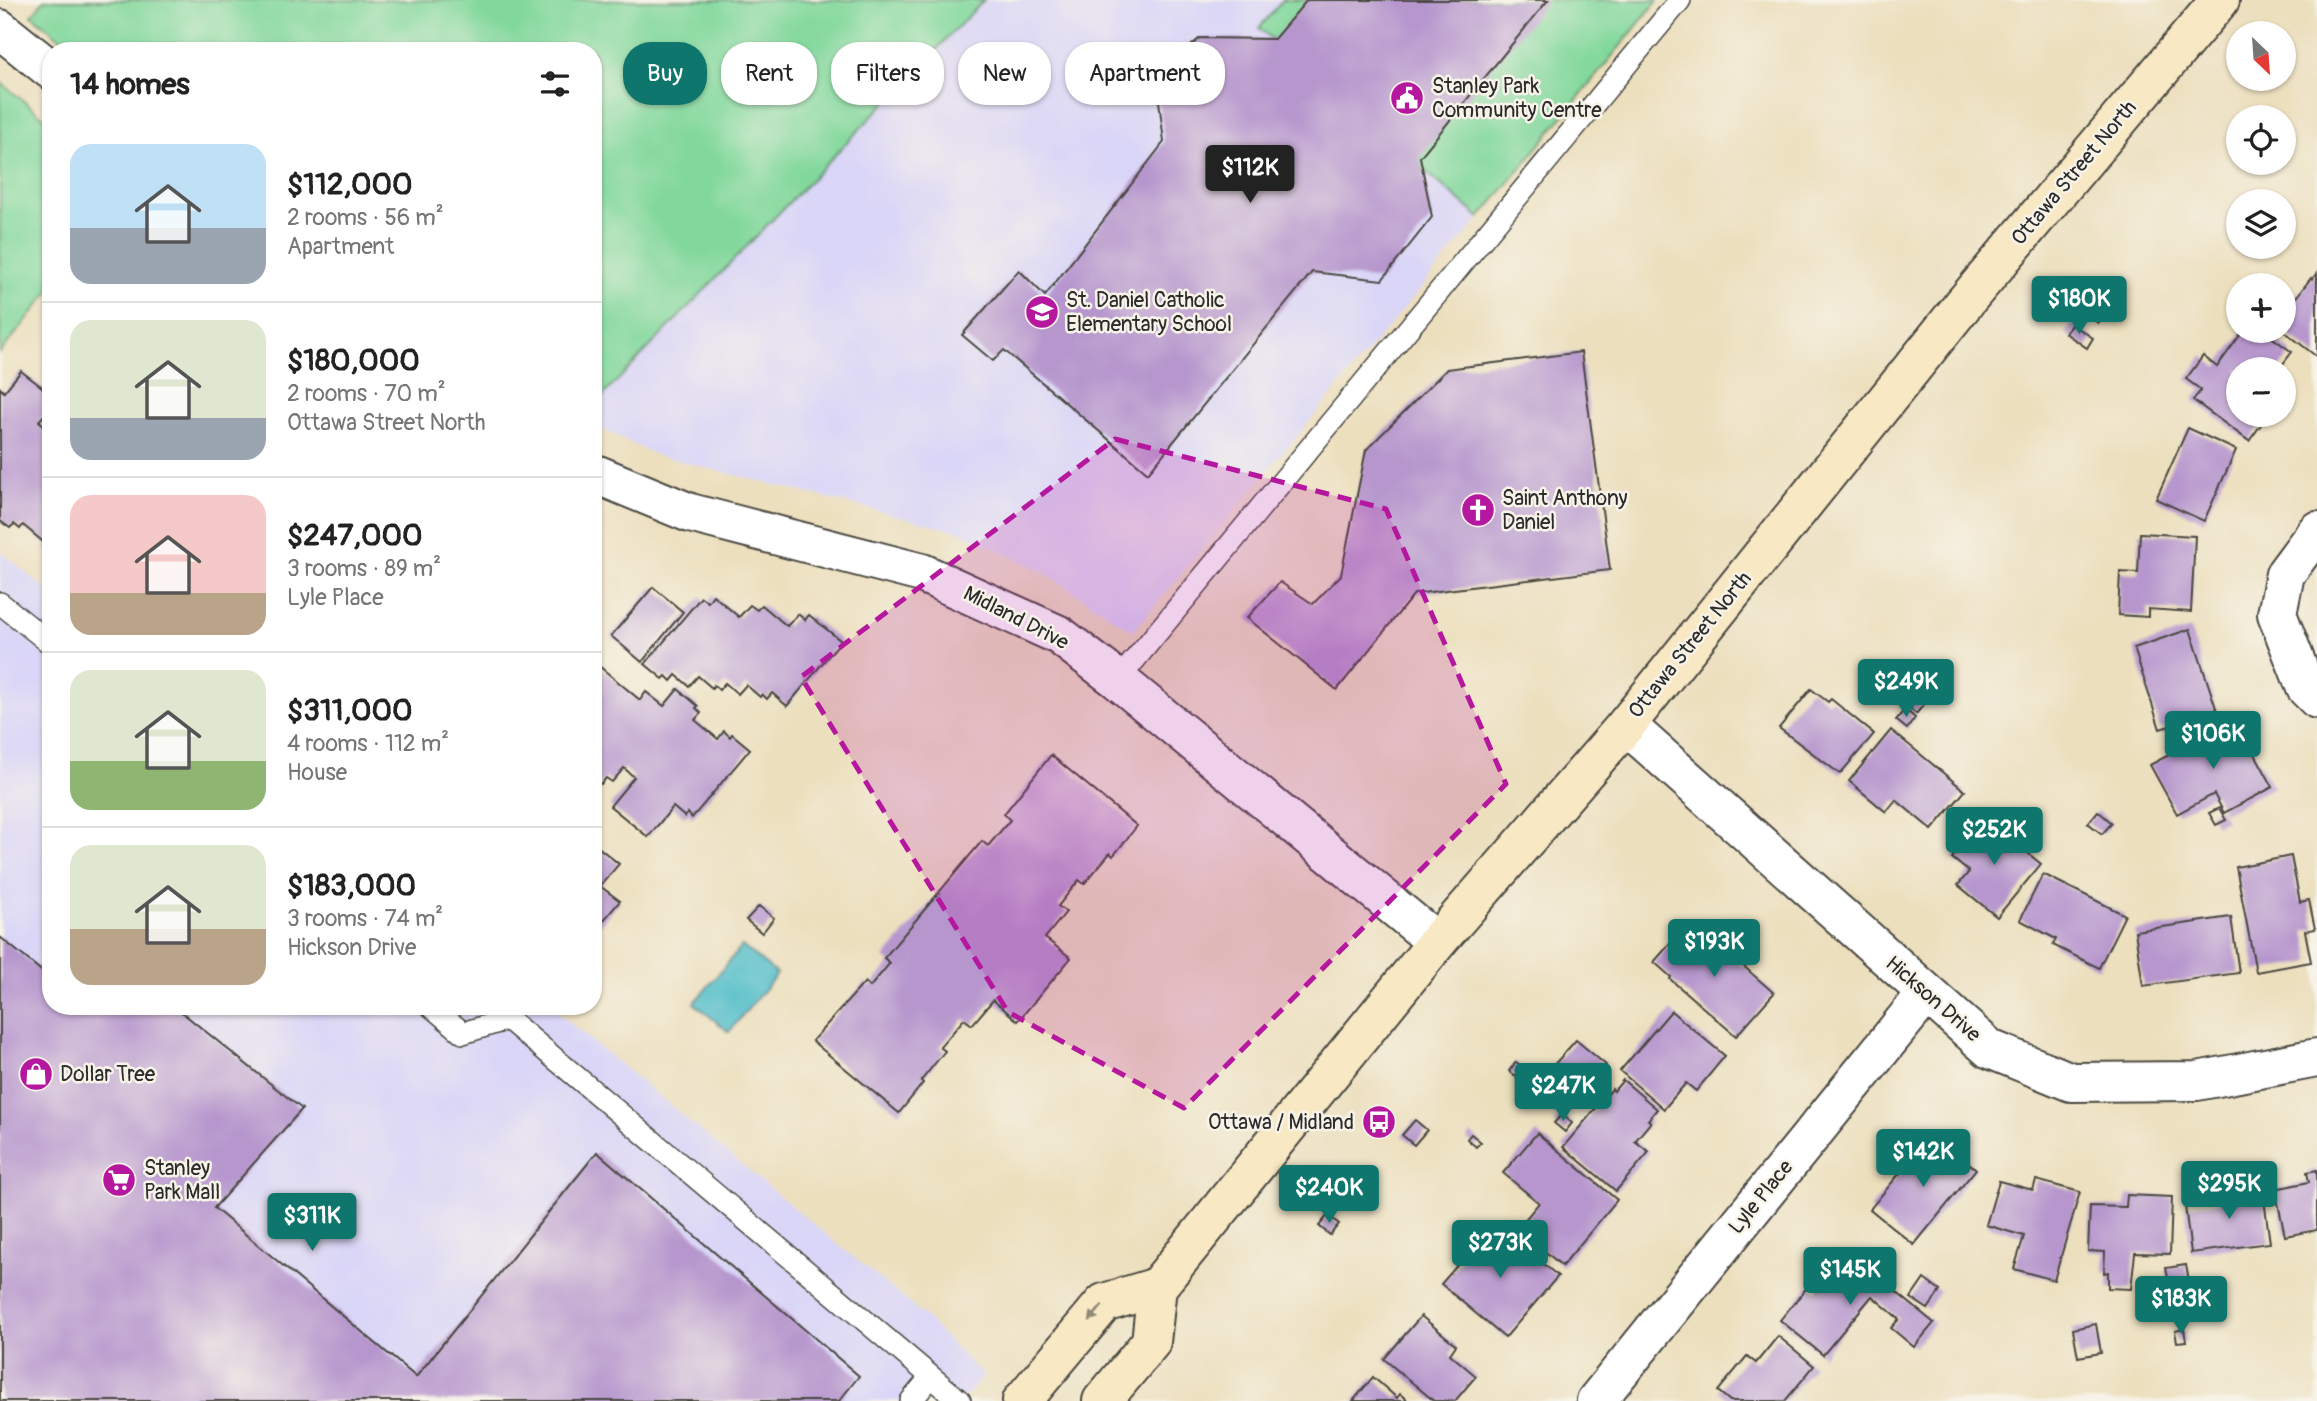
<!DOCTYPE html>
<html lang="en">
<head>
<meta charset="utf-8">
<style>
  body { margin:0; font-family:Pangolin,sans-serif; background:#f2f2f2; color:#222; height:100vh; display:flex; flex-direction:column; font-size:26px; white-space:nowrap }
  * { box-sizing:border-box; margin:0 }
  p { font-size:23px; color:#767676 }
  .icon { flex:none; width:38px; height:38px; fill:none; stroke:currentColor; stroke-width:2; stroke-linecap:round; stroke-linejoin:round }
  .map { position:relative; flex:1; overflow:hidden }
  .drawer { position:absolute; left:42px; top:42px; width:560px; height:973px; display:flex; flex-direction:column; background:#fff; border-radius:28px; box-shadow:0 2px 5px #0004 }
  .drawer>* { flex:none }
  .guide { position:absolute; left:623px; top:42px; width:665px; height:63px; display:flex; gap:14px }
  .needle { width:46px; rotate:155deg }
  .buttons { position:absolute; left:2226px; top:21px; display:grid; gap:14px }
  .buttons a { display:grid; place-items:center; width:70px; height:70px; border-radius:50%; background:#fff; box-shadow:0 2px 5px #0004; font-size:35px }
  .price { position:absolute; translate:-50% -60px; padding:0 16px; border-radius:7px; background:#0f766e; color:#fff; font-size:23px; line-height:46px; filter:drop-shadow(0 2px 4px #0008) }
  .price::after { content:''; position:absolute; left:50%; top:42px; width:21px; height:16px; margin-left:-10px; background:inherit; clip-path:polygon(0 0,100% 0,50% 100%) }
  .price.selected { background:#222; color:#fff }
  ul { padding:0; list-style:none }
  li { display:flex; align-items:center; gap:21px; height:175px; padding:0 28px }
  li+li { border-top:2px solid #e0e0e0 }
  li span { display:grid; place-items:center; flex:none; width:196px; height:140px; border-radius:21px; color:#555 }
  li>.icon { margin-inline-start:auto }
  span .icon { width:84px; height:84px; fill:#fffc; stroke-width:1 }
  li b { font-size:30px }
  h2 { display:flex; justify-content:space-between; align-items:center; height:84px; padding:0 28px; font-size:30px }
  .tag { padding:0 24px; border-radius:28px; background:#fff; box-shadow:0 2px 5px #0004; font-size:24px; line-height:63px }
  .tag.selected { background:#0f766e; color:#fff }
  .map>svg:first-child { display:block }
  .built { fill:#dad6f7 }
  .green { fill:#82d89c; stroke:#568264; stroke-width:2 }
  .water { fill:#50bdc9; stroke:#3e747a; stroke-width:2 }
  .building { fill:#b696cd }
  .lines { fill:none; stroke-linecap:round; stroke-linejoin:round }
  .lane-casing { stroke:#484641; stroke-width:24 }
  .street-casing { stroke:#484641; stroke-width:42 }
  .secondary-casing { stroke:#484641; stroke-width:42 }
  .lane { stroke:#fff; stroke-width:21 }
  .street { stroke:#fff; stroke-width:38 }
  .secondary { stroke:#f8e8c3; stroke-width:38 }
  .oneway { fill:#928a77 }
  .marked { fill:#b5179e; fill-opacity:0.2; stroke:#b5179e; stroke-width:5; stroke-dasharray:14 9; stroke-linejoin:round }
  .labels { text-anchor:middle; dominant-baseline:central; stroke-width:5; stroke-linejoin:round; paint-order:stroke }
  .poi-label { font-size:21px; fill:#2b2b2b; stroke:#f7f3e8; text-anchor:start }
  .street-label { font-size:21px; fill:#2b2b2b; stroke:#f7f3e8 }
</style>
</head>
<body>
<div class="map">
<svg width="2317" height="1401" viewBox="0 0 2317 1401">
  <rect width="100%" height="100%" fill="#f7f3e8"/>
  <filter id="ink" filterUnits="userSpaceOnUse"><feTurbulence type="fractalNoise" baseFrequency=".0143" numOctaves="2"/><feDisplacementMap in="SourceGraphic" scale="14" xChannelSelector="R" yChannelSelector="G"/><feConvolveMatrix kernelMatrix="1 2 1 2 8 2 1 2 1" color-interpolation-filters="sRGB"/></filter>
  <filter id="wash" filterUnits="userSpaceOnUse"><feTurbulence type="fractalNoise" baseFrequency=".00686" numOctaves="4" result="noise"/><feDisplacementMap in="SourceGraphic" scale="28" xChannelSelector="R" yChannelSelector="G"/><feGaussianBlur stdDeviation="1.57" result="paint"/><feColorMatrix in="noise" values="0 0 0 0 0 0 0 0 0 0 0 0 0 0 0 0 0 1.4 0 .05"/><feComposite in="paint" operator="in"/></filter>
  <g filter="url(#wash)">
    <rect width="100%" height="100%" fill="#ecdfbd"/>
    <g class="built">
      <polygon points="984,0 1283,0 1259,28 1480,218 1133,631 1044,572 961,532 656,455 593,425 593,406"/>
      <polygon points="0,551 51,593 51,1006 550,1006 922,1314 983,1376 962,1401 0,1401"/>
    </g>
    <g class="green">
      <polygon points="44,0 984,0 593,406 593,51 76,51 32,15"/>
      <polygon points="1283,0 1658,0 1480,218 1259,28"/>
      <polygon points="0,82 51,123 51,290 0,353"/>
    </g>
    <polygon class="water" points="742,946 777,974 729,1032 694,1003"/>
    <g id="blocks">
      <g class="building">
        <polygon points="1307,0 1548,0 1420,157 1432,217 1382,280 1312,272 1148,473 1004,350 993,361 962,335 1019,270 1045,296 1164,142 1156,76 1200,38 1274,39"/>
        <polygon points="2317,273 2317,357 2284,331 2284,313 2311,278 2312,279"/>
        <polygon points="2096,297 2110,308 2098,323 2084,312"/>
        <polygon points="2072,324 2093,338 2087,348 2065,333"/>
        <polygon points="2243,331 2263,331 2292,352 2279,369 2238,369 2238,415 2268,415 2249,441 2193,400 2201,390 2186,379 2203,356 2217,367"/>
        <polygon points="1581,352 1610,570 1414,594 1337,690 1247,618 1280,582 1313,604 1341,575 1366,450 1447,369"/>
        <polygon points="21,371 51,394 51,407 39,421 51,431 51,554 45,549 48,546 23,525 20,529 14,524 10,528 0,521 0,388 4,392"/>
        <polygon points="2188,428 2236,450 2204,521 2156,499"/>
        <polygon points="2140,533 2195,536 2191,612 2148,609 2148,617 2118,615 2120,572 2138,573"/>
        <polygon points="653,587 683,612 642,662 611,636"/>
        <polygon points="713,595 739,617 750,605 757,610 762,605 787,626 798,614 805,620 809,615 841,641 787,706 772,693 767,699 762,694 760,697 746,685 738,694 725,683 719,690 714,685 712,688 698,676 689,686 676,675 671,681 666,676 663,679 645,664 701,597 708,602"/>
        <polygon points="2190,629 2217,711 2160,729 2134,648"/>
        <polygon points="593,661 640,700 646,692 664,706 678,689 698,706 696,708 701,713 695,720 718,739 724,731 730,737 732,734 750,749 692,818 688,813 685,817 673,807 648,837 610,806 634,777 624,768 612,782 606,778 601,784 593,777"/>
        <polygon points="1926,686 1934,692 1916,714 1908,707"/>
        <polygon points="1811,689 1828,702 1831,699 1874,734 1840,774 1779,728"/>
        <polygon points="1905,709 1915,718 1907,729 1896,720"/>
        <polygon points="2236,719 2273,787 2224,813 2214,794 2177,814 2150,765"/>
        <polygon points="1891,730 1965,791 1932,830 1896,800 1886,812 1849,781"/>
        <polygon points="1051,755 1137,826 1113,856 1110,853 1084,884 1079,880 1058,906 1066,912 1045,938 1071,958 1018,1021 993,1000 972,1025 964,1019 940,1047 945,1051 921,1081 923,1083 899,1113 812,1041 865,982 870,987 890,963 884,958 982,841 988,846 1010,820 1004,814"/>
        <polygon points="2219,808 2226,820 2216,825 2209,813"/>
        <polygon points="2098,811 2112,823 2102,834 2088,823"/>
        <polygon points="1985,818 2041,864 1997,917 1958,885 1969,872 1952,858"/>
        <polygon points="593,843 619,864 600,886 620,901 593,933"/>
        <polygon points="2291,856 2300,902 2309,900 2315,929 2305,931 2311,962 2256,972 2236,867"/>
        <polygon points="2043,874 2125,915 2099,968 2053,945 2056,939 2020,920"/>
        <polygon points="759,906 774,918 762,933 746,920"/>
        <polygon points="2231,917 2239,973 2143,986 2135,931"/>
        <polygon points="1688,923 1706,938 1708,935 1774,993 1736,1036 1670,979 1671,977 1654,962"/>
        <polygon points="0,937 44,973 51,965 51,1006 174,1006 302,1109 214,1208 416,1377 597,1152 859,1376 839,1401 0,1401"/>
        <polygon points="1671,1011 1725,1056 1696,1091 1686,1083 1664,1109 1620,1071"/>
        <polygon points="1576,1040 1606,1065 1583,1091 1553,1066"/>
        <polygon points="1516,1062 1526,1070 1519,1079 1509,1071"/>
        <polygon points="1623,1080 1657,1109 1648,1120 1651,1122 1635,1141 1649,1152 1616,1191 1563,1147 1612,1089 1614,1091"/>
        <polygon points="1562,1114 1572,1123 1565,1132 1554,1123"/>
        <polygon points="1415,1120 1427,1130 1414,1145 1402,1135"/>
        <polygon points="1537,1133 1617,1200 1562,1266 1518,1228 1539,1203 1503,1173"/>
        <polygon points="1933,1133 1976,1169 1914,1245 1870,1209"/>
        <polygon points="1471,1134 1481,1142 1476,1147 1467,1139"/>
        <polygon points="2317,1170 2317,1230 2285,1236 2275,1189 2309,1182 2307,1172"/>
        <polygon points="2036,1180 2080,1192 2054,1280 2014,1269 2024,1236 1986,1225 1999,1181 2033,1190"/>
        <polygon points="2262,1185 2270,1243 2191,1253 2185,1206 2218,1202 2217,1191"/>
        <polygon points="2127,1195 2172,1197 2170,1254 2135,1253 2131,1289 2108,1288 2108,1272 2104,1273 2105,1252 2088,1251 2090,1206 2126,1207"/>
        <polygon points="1328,1215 1339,1224 1330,1235 1319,1226"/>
        <polygon points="1494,1223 1558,1276 1505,1338 1441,1284"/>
        <polygon points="1852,1256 1934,1323 1914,1347 1891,1328 1899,1319 1872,1296 1823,1355 1780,1320 1809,1285 1816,1291 1840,1264 1843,1267"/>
        <polygon points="2186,1265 2193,1302 2174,1306 2166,1268"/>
        <polygon points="1924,1279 1940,1291 1928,1309 1911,1298"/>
        <polygon points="1421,1316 1456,1345 1450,1354 1476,1376 1455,1401 1434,1401 1384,1359"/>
        <polygon points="2096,1324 2101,1353 2078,1357 2073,1329"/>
        <polygon points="2184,1329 2186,1341 2177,1342 2175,1331"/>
        <polygon points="1778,1336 1814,1366 1785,1401 1730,1401 1718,1391 1747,1356 1756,1363"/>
        <polygon points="1373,1377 1397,1398 1400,1394 1408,1401 1353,1401"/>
      </g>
    </g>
  </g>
  <g filter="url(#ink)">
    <use href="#blocks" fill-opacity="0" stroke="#484641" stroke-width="2"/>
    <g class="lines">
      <g class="lane-casing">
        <g id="lane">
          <polyline points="0,603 51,644"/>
          <polyline points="1118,680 1680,0"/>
          <polyline points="431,1006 463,1033 508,1019 960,1401"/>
          <polyline points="911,1401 930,1378"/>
        </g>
      </g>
      <g class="street-casing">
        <g id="street">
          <polyline points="0,29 51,70"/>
          <polyline points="593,473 690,513 922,573 1059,635 1118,680 1437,942"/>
          <polyline points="2317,531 2285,574 2277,614 2306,688 2317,699"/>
          <polyline points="1626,725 1990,1049 2071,1082 2197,1081 2317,1058"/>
          <polyline points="1596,1401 1926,994"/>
        </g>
      </g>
      <g class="secondary-casing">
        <g id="secondary">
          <polyline points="1022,1401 1104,1303 1157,1287"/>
          <polyline points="1102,1401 1151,1342 1157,1287 1437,942 1626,725 1966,301 2220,0"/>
        </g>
      </g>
      <use href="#lane" class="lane"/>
      <use href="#street" class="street"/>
      <use href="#secondary" class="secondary"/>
    </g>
    <defs><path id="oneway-solid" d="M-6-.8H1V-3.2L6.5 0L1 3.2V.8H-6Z" transform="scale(1.75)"/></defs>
    <use class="oneway" href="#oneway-solid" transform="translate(1096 1313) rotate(130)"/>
  </g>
  <path class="marked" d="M1115,439L1386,509L1506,784L1184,1108L1008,1012L801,677Z"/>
  <defs>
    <g id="civic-disc" transform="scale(1.75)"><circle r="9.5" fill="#b5179e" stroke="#f7f3e8"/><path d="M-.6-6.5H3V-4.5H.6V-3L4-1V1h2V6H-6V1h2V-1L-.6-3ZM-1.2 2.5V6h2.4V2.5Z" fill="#fff"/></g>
    <g id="school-disc" transform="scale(1.75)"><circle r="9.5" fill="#b5179e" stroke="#f7f3e8"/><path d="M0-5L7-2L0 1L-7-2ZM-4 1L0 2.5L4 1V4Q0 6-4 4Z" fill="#fff"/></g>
    <g id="church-disc" transform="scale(1.75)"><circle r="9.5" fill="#b5179e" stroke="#f7f3e8"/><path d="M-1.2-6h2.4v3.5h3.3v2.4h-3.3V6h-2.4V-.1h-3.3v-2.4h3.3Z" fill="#fff"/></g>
    <g id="shop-disc" transform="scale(1.75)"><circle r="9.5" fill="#b5179e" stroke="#f7f3e8"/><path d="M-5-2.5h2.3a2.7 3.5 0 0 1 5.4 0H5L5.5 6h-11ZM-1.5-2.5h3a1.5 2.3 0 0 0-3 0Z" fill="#fff"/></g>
    <g id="bus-disc" transform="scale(1.75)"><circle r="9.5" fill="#b5179e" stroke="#f7f3e8"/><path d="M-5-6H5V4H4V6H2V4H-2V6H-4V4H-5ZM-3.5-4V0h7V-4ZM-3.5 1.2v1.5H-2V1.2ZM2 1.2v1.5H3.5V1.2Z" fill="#fff"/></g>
    <g id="supermarket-disc" transform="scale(1.75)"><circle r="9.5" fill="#b5179e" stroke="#f7f3e8"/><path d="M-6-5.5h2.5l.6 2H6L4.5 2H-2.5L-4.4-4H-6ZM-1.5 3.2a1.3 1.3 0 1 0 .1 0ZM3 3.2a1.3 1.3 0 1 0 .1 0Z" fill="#fff"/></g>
  </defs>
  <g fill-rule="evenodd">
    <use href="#civic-disc" x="1407" y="98"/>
    <use href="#school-disc" x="1042" y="312"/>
    <use href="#church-disc" x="1478" y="510"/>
    <use href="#shop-disc" x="36" y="1074"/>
    <use href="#bus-disc" x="1379" y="1122"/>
    <use href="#supermarket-disc" x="119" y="1180"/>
  </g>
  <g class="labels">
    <g class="poi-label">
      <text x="1432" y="86">Stanley Park<tspan x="1432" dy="24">Community Centre</tspan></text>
      <text x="1066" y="300">St. Daniel Catholic<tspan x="1066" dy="24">Elementary School</tspan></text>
      <text x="1502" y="498">Saint Anthony<tspan x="1502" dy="24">Daniel</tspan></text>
      <text x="60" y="1074">Dollar Tree</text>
      <text x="1354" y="1122" text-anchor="end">Ottawa / Midland</text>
      <text x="144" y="1168">Stanley<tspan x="144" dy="24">Park Mall</tspan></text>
    </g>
    <g class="street-label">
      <text transform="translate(2074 173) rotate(-50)">Ottawa Street North</text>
      <text transform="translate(1016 618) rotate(27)">Midland Drive</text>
      <text transform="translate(1690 645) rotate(-51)">Ottawa Street North</text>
      <text transform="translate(1933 999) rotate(41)">Hickson Drive</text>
      <text transform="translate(1761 1197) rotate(-51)">Lyle Place</text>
    </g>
  </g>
</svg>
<div class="buttons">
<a><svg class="needle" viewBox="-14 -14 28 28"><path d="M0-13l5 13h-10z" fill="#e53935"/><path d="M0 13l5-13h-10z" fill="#767676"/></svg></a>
<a><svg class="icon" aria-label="locate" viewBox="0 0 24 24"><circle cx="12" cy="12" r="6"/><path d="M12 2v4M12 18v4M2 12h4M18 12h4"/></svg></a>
<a><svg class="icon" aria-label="layers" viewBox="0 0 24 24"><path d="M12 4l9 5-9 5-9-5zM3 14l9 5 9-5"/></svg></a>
<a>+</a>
<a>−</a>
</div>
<b class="price selected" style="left:1250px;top:205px">$112K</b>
<b class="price" style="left:2079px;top:336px">$180K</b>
<b class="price" style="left:1906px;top:719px">$249K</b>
<b class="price" style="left:2213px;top:771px">$106K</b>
<b class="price" style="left:1994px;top:867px">$252K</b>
<b class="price" style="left:1714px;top:979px">$193K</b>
<b class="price" style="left:1563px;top:1123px">$247K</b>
<b class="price" style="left:1923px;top:1189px">$142K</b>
<b class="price" style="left:2229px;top:1221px">$295K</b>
<b class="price" style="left:1329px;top:1225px">$240K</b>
<b class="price" style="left:312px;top:1253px">$311K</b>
<b class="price" style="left:1500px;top:1280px">$273K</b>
<b class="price" style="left:1850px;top:1307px">$145K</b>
<b class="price" style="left:2181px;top:1336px">$183K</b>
<div class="guide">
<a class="tag selected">Buy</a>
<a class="tag">Rent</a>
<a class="tag">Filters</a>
<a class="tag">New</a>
<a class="tag">Apartment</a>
</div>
<section class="drawer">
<h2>14 homes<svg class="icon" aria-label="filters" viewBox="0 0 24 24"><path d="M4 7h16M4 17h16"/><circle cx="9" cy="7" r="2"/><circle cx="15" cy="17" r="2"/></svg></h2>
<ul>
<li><span style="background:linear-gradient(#bfe0f5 60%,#9aa5b1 0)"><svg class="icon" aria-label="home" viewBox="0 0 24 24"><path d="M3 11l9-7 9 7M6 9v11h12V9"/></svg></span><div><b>$112,000</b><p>2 rooms · 56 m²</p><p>Apartment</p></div></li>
<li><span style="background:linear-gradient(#dfe7d0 70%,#9aa5b1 0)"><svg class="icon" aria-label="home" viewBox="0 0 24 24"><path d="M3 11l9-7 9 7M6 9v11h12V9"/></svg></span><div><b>$180,000</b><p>2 rooms · 70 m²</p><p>Ottawa Street North</p></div></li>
<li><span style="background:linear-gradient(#f6c9c9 70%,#b9a48a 0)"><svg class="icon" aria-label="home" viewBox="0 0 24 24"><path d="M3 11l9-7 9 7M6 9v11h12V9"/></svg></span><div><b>$247,000</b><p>3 rooms · 89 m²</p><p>Lyle Place</p></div></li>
<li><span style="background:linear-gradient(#dfe7d0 65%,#8fb573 0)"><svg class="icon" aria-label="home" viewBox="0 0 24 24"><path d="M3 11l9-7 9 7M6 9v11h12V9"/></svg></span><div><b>$311,000</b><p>4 rooms · 112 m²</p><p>House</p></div></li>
<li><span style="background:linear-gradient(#dfe7d0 60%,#b9a48a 0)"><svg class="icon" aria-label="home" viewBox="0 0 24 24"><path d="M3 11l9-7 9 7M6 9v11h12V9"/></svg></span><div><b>$183,000</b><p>3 rooms · 74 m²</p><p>Hickson Drive</p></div></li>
</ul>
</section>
</div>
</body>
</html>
